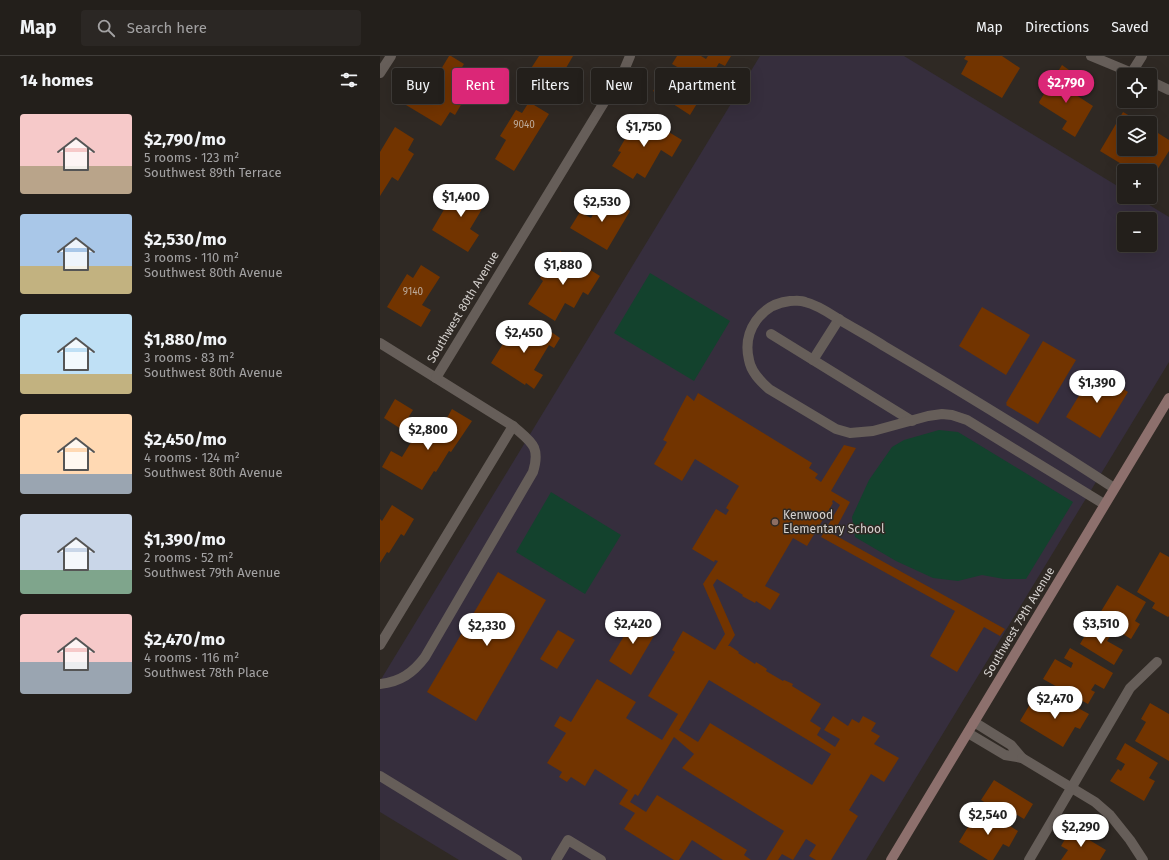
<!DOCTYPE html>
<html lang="en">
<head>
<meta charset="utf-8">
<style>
  body { margin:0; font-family:"Fira Sans",sans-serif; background:#2b2724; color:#f1f3f6; height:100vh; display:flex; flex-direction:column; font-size:15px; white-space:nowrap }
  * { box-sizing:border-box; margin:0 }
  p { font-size:13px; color:#a3a2a3 }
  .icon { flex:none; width:22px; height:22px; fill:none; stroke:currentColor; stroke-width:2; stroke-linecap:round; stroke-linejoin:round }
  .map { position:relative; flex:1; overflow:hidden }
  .drawer { display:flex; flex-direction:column; background:#231f1b; width:380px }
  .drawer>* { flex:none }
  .guide { position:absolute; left:12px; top:12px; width:380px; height:36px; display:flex; gap:8px }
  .buttons { position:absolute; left:737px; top:12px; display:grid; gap:8px }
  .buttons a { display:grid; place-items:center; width:40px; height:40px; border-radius:4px; background:#231f1b; box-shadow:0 4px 16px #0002,0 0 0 1px #403d3a; font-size:20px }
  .price { position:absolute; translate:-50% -34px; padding:0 9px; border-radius:14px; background:#fff; color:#222; font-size:13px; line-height:26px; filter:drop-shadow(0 1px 2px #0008) }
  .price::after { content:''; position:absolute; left:50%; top:24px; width:12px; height:9px; margin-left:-6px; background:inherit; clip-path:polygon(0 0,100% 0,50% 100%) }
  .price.on { background:#db2777; color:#fff }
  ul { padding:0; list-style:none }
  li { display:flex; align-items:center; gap:12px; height:100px; padding:0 20px }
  li span { display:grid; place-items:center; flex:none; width:112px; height:80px; border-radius:4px; color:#555 }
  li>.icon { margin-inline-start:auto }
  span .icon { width:48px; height:48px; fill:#fffc; stroke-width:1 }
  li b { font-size:17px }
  h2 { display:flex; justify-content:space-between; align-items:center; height:48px; padding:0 20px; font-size:17px }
  .chip { padding:0 14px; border-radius:4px; background:#231f1b; box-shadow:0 4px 16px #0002,0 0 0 1px #403d3a; font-size:14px; line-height:36px }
  .chip.on { background:#db2777; color:#fff }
  header { display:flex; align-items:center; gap:24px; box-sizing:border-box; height:56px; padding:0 20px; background:#231f1b; border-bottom:1px solid #403d3a }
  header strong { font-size:19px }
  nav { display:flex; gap:22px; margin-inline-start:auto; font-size:14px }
  .search { width:280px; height:36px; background:#2b2724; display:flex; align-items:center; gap:10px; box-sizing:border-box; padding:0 14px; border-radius:4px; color:#a3a2a3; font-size:15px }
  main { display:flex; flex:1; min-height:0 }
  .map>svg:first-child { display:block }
  .education { fill:#362e3d; fill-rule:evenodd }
  .green { fill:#13422d }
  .building { fill:#723400; fill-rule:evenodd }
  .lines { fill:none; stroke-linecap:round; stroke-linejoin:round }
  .lane { stroke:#665e59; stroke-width:10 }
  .street { stroke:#665e59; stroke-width:10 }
  .secondary { stroke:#8d706d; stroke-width:10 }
  .education-dot { fill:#8d6e63; stroke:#2f2924; stroke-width:1.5 }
  .labels { text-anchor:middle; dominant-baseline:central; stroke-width:3; stroke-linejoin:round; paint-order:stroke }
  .number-label { font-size:10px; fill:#bcaa9a }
  .street-label { font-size:12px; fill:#d5d1ce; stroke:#2f2924 }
  .poi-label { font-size:12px; fill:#d5d1ce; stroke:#2f2924; text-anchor:start }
</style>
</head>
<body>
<header>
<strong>Map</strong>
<div class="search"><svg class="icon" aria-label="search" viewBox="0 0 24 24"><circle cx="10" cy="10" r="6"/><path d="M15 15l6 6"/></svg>Search here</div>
<nav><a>Map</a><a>Directions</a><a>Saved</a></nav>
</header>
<main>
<section class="drawer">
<h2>14 homes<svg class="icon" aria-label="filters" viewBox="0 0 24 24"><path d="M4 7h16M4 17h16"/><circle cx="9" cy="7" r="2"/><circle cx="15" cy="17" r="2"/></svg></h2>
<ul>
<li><span style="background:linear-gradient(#f6c9c9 65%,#b9a48a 0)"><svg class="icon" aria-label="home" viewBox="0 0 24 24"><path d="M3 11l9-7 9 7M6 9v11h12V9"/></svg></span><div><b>$2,790/mo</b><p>5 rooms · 123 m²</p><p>Southwest 89th Terrace</p></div></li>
<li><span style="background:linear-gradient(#a9c7e8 65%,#c2b280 0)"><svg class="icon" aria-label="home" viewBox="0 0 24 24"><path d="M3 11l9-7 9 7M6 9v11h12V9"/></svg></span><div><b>$2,530/mo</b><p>3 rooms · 110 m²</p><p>Southwest 80th Avenue</p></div></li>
<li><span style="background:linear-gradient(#bfe0f5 75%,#c2b280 0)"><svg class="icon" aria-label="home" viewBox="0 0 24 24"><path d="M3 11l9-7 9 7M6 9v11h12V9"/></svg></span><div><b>$1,880/mo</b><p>3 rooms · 83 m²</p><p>Southwest 80th Avenue</p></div></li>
<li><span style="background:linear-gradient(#ffd9b3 75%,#9aa5b1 0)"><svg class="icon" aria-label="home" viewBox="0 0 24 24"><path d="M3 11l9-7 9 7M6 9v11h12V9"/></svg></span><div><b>$2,450/mo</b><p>4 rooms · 124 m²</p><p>Southwest 80th Avenue</p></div></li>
<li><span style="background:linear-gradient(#c9d6e8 70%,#7fa58c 0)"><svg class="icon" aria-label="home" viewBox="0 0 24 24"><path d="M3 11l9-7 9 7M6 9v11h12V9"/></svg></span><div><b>$1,390/mo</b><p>2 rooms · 52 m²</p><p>Southwest 79th Avenue</p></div></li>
<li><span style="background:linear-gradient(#f6c9c9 60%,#9aa5b1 0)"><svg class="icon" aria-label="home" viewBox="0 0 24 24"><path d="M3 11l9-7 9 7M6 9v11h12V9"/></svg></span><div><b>$2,470/mo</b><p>4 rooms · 116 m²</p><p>Southwest 78th Place</p></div></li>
</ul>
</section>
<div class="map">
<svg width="789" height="804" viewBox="0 0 789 804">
  <rect width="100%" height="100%" fill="#2f2924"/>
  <path class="education" d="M380,0H524L744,134V141H756L789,161V306L486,804H79L0,756V625ZM744,163H770V189H744Z"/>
  <g class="green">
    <polygon points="270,217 350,265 314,325 234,277"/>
    <polygon points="559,374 578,376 693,446 646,523 624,523 602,519 578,525 553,522 516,505 475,481 472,461 489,424 512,391 524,384"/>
    <polygon points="171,436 241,479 205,538 136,496"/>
  </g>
  <g class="building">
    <polygon points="69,0 71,0 84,8 79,16 84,18 74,35 85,42 75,59 70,56 61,70 26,49 36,32 46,38"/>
    <polygon points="159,0 193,0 186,12 195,17 184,35 150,14"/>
    <polygon points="297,0 321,0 326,3 328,0 351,0 345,10 339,7 319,40 321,41 310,59 273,35 283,19 292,24 299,12 292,8"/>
    <polygon points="586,0 622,0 640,12 622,42 581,18 588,5 584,3"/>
    <polygon points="682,9 689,14 681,27 683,28 682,30 713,50 695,81 682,73 687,65 660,48 659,46"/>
    <polygon points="149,46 169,58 134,115 115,103 126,84 120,80 136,54 142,57"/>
    <polygon points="743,56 762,67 744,67 744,93 770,93 770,72 789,84 789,95 770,125 770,115 753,115 720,95"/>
    <polygon points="262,60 302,84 292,101 281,94 265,122 257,117 253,123 232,110 241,96 238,95 252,71 255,72"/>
    <polygon points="15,71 34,83 28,94 34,98 18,125 12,121 0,140 0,96"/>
    <polygon points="85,129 108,143 90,173 99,179 88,196 52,174 72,140 76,143"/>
    <polygon points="224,139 250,155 227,194 190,172 200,156 211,162"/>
    <polygon points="180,195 220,220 208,239 203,236 194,252 185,247 175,265 148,248 163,225 160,222 167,210 170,212"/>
    <polygon points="41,209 60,221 42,249 51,254 41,271 7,251 27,218 33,222"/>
    <polygon points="602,251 650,279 626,319 579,290"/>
    <polygon points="136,267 161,282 167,273 180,282 174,292 169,289 154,314 163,319 154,333 146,327 145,329 111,307"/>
    <polygon points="663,285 696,304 658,368 626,349 627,348 626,347"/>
    <polygon points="714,315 748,336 720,382 686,361"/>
    <path d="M318,337L432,407L429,412L438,418L435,422L441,426L464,389L476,392L451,435L470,446L453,478L625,573L620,580L604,571L577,616L550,600L575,555L441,481L460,449L453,444L452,446L453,447L427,490L413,482L385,530L400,538L390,554L376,545L375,547L362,540L363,539L337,523L333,529L355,579L348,590H350L359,596L358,597L375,608L376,606L387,613L386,615L403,625L404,624L413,628L412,630L441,648L430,665L441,672L437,679L455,691L460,683L444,674L453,660L468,670L472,663L479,667L483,660L496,667L491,675L500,680L494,688L519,702L504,726L491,718L469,754L478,760L451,804H436L429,800L436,789L426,783L413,804L402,798L398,804H386L404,775L302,712L314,698L294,681L258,740L255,738L250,746L266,756L277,739L367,794L364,799L371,804H343L312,784L299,804H294L244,773L255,757L239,748L248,734L215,713L205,730L191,721L187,726L179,721L182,716L167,707L186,677L174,670L180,660L191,666L217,623L256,646L246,662L282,684L298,658L268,640L295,596L292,594L303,575L335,594L345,578L323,528L338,505L335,504L334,506L312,493L336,453L346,459L349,454L346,452L359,430L315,403L302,425L274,408L287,386L283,384L307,339L314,345ZM329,624L451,698L432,729L330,667L318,686L299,674Z"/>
    <polygon points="15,343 33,354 21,373 4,362"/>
    <polygon points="72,353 92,365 71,396 69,395 56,416 54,415 42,434 2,411 11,395 22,401 38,375 44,379 46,377 51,381 61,365 64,367"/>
    <polygon points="12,449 34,463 24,480 21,478 9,497 7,496 0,507 0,463 2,465"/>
    <polygon points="780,496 789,501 789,560 788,561 772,552 775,547 757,536"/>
    <polygon points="118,516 166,544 96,665 47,636"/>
    <polygon points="737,529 766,546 755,565 760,568 751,583 717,562"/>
    <polygon points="256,560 278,573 251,619 229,605"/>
    <polygon points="712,568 731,579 727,585 743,594 734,609 700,588"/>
    <polygon points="178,574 195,584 177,613 160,603"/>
    <polygon points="690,592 733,617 724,633 715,628 711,634 715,636 708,648 663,623 675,603 691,612 693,607 684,602"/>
    <polygon points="674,639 709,658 700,673 695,671 683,691 640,665 652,645 666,653"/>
    <polygon points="770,647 789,658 789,705 755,685 766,666 761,663"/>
    <polygon points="745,687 778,707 769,722 775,725 764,745 730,725 738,713 741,715 745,708 736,703"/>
    <polygon points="614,724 653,748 644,763 632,756 629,761 601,744"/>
    <polygon points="605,755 638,775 629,791 623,788 613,804 608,804 579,786 591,766 596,769"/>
    <polygon points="691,773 726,794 720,804 681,804 688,794 681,790"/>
  </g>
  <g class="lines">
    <g class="lane">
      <polyline points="391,278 532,365"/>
      <polyline points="433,304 459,263"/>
      <path d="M724,448L587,364L572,359L562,358L548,360L493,375L470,377L456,373L389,333C380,325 371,316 369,304C362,275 381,248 410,245C415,245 421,244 425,246C438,249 449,257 460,264C475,273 490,281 504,290C582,336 659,383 734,432"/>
      <path d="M0,628C20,626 33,617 45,601L153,416C161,390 151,386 133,370"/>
      <polyline points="0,720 137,804"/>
      <polyline points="176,804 188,784 221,804"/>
    </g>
    <g class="street">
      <polyline points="711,0 757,19"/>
      <polyline points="752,16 762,0"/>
      <polyline points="0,17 11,0"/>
      <polyline points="770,25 789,34"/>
      <polyline points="0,287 133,370 0,589"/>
      <polyline points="56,322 245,12 250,0"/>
      <polyline points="588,677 625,699 642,702 631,689 594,666"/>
      <polyline points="642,702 715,746 730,759 750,784 763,804"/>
      <polyline points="649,804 750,632 777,606"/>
    </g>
    <polyline class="secondary" points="511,804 789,342"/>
  </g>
  <circle class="education-dot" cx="395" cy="466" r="4"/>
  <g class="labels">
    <g class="number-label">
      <text x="144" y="69">9040</text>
      <text x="33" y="236">9140</text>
    </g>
    <g class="street-label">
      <text transform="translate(83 251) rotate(-59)">Southwest 80th Avenue</text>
      <text transform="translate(639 566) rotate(-59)">Southwest 79th Avenue</text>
    </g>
    <g class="poi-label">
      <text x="403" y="459">Kenwood<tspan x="403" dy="14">Elementary School</tspan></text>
    </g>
  </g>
</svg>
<div class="buttons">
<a><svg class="icon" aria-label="locate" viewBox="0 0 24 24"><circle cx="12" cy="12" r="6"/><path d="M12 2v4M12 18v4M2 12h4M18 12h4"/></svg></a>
<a><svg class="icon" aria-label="layers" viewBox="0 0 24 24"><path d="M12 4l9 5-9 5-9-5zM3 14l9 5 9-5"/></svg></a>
<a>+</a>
<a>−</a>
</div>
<b class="price on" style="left:686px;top:48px">$2,790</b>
<b class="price" style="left:264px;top:92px">$1,750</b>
<b class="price" style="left:81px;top:162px">$1,400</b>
<b class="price" style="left:222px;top:167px">$2,530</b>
<b class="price" style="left:183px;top:230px">$1,880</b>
<b class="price" style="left:144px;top:298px">$2,450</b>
<b class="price" style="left:717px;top:348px">$1,390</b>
<b class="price" style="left:48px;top:395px">$2,800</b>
<b class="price" style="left:253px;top:589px">$2,420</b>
<b class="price" style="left:721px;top:589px">$3,510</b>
<b class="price" style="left:107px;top:591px">$2,330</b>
<b class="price" style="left:675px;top:664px">$2,470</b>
<b class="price" style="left:608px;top:780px">$2,540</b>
<b class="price" style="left:701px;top:792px">$2,290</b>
<div class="guide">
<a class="chip">Buy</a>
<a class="chip on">Rent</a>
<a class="chip">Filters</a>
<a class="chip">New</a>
<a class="chip">Apartment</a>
</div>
</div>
</main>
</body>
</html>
